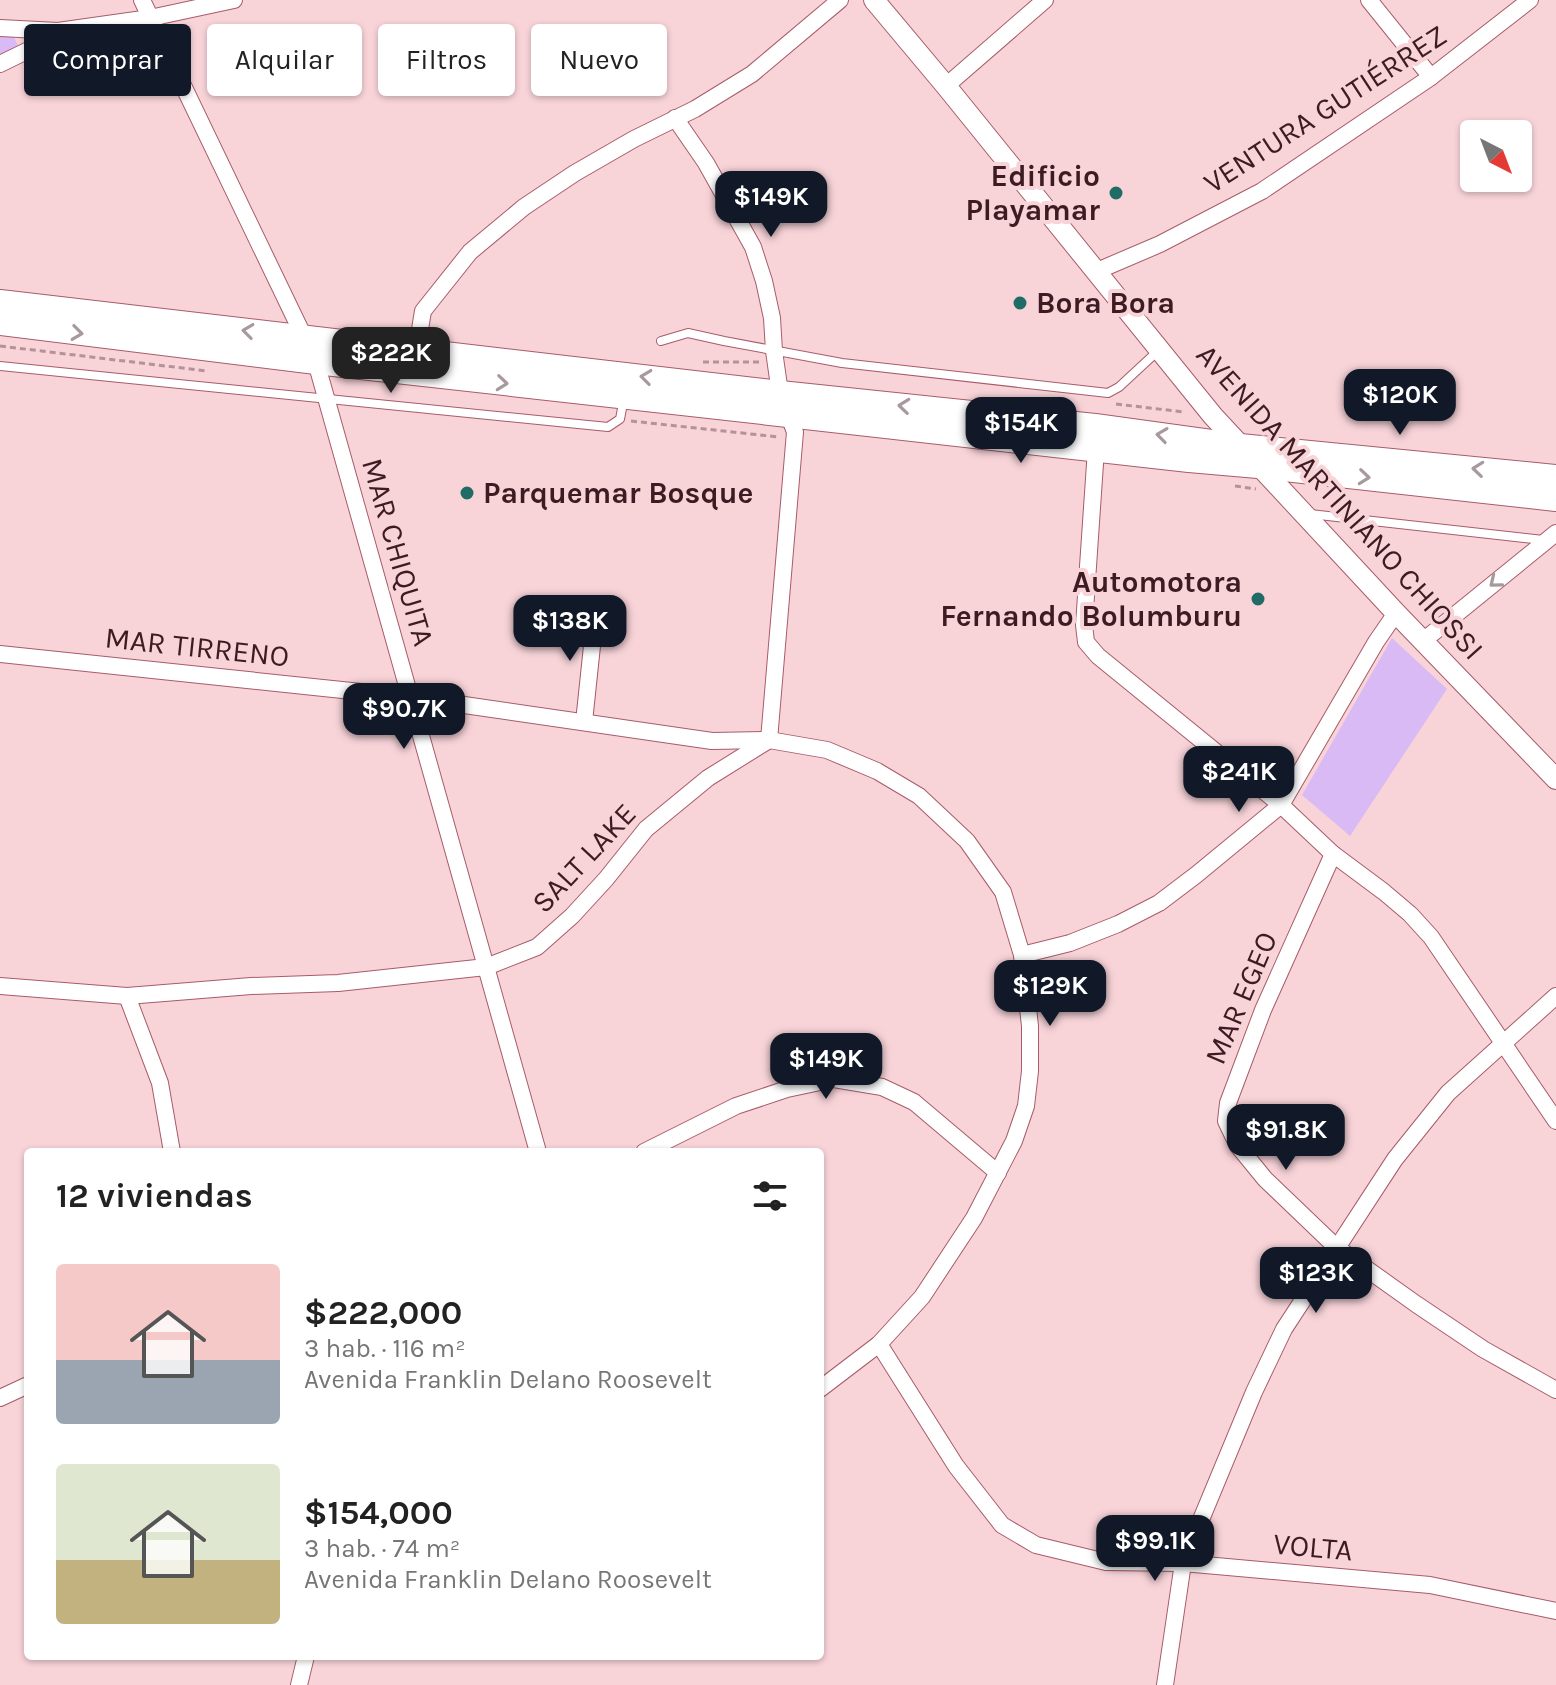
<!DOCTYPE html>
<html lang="es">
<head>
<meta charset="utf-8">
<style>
  body { margin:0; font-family:Karla,sans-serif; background:#f2f2f2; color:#222; height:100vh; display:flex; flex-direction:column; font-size:30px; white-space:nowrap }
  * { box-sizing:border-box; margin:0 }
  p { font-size:26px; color:#767676 }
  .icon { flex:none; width:44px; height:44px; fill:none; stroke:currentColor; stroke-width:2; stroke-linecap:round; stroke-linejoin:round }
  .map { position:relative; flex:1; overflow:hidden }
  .sheet { position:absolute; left:24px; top:1148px; width:800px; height:512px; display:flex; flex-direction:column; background:#fff; border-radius:8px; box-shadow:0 2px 6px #0004 }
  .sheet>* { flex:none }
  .top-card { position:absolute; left:24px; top:24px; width:800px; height:72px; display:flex; gap:16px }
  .needle { width:52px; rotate:138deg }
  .fabs { position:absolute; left:1460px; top:120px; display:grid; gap:16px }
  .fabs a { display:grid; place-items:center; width:72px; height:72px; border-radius:8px; background:#fff; box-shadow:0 2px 6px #0004; font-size:40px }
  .price { position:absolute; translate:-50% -68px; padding:0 18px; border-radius:16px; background:#111827; color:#fff; font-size:26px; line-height:52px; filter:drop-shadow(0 2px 4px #0008) }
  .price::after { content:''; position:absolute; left:50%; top:48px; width:24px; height:18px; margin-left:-12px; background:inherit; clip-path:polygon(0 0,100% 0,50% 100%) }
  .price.active { background:#222; color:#fff }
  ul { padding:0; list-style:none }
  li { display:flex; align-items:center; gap:24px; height:200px; padding:0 32px }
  li span { display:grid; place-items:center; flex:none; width:224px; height:160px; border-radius:8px; color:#555 }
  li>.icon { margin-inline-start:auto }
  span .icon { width:96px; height:96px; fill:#fffc; stroke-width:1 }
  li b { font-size:34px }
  h2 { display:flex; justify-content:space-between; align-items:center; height:96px; padding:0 32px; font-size:34px }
  .chip { padding:0 28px; border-radius:8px; background:#fff; box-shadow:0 2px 6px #0004; font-size:28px; line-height:72px }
  .chip.active { background:#111827; color:#fff }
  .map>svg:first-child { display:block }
  .green { fill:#dabaf5 }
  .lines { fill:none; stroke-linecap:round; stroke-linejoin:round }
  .service-casing { stroke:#a85b69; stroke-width:10 }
  .minor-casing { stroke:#a85b69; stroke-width:18 }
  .tertiary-casing { stroke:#a85b69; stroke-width:22 }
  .secondary-casing { stroke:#a85b69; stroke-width:26 }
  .path { stroke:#b59298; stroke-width:3; stroke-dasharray:6 4; stroke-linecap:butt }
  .service { stroke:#fff; stroke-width:8 }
  .minor { stroke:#fff; stroke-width:16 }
  .tertiary { stroke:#fff; stroke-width:20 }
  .secondary { stroke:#fff; stroke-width:24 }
  .oneway { stroke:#a7999c }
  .poi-dot { fill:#206b66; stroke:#f8d4d9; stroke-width:3 }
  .labels { text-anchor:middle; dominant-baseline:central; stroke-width:8; stroke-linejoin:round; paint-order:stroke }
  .street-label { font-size:30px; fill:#3c1c22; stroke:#f8d4d9 }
  .poi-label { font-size:30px; font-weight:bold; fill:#3c1c22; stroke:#f8d4d9; text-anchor:end }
</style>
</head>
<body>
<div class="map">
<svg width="1556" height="1685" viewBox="0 0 1556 1685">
  <rect width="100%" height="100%" fill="#f8d4d9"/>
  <g class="green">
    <polygon points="0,35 14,37 18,45 16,48 0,55"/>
    <polygon points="1392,638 1447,689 1350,836 1302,795"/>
  </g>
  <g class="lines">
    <g class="service-casing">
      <g id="service">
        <polyline points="661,341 688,333 724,341 842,363 1108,393 1119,387 1160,349"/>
        <polyline points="0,366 608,427 620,419 624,398"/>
        <polyline points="1310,514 1543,540"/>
      </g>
    </g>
    <g class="minor-casing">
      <g id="minor">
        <polyline points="142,0 316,362 538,1152"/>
        <polyline points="1369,0 1431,77"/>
        <polyline points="0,28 58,31 150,18 234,0"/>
        <polyline points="0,64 45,42 58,31"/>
        <polyline points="946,86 1045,0"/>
        <polyline points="1097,271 1160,244 1262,191 1431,77 1530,0"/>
        <polyline points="415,360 423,311 470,252 524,207 575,173 634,139 695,109 752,74 840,0"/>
        <polyline points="1096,449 1084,625 1086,642 1098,656 1281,805 1333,854 1384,892 1410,914 1431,937 1556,1121"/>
        <polyline points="1423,641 1556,533"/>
        <polyline points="0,654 409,697 712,741 769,740 827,750 877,771 919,796 967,841 1003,892 1022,955 1030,1026 1030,1071 1026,1106 1014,1141 974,1218 922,1297 879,1344 820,1389"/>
        <polyline points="584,722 596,608"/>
        <polyline points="1333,854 1263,1010 1228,1103 1226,1121 1238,1146 1265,1179 1336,1247 1416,1304 1483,1349 1556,1390"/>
        <polyline points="1022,955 1070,943 1118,924 1159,903 1196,875 1281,805 1376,642 1396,613"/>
        <polyline points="0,986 127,996 251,986 338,983 486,967 537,947 572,916 606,879 646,829 708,778 769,740 795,432 780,393 774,351 772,318 764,281 753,247 706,163 675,118"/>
        <polyline points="127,996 160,1083 172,1152"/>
        <polyline points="644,1152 736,1106 787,1089 834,1079 882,1087 914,1102 998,1173"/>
        <polyline points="879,1344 956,1466 1002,1525 1036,1545 1106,1562 1183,1563 1430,1585 1556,1611"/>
        <polyline points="0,1398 28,1385"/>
        <polyline points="299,1685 306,1656"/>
        <polyline points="1165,1685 1183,1563 1254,1392 1284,1329 1395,1159 1448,1093 1556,996"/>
      </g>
    </g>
    <g class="tertiary-casing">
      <polyline id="tertiary" points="874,0 946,86 1213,416 1396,613 1556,779"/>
    </g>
    <g class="secondary-casing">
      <g id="secondary">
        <polyline points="0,302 780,393 1095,426 1240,446 1556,477"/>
        <polyline points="0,323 316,362 1189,460 1258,466 1556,499"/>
      </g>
    </g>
    <g class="path">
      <polyline points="0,346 207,371"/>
      <polyline points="703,362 759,362"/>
      <polyline points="1116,404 1184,412"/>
      <polyline points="631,421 779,437"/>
      <polyline points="1235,486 1256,489"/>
    </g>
    <use href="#service" class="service"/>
    <use href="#minor" class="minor"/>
    <use href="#tertiary" class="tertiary"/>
    <use href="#secondary" class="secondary"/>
  </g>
  <defs><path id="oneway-chevron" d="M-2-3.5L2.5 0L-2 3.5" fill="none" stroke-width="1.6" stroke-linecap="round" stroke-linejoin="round" transform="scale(2)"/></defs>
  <g class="oneway">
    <use href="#oneway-chevron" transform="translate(248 331) rotate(-173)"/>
    <use href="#oneway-chevron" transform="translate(77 333) rotate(7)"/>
    <use href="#oneway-chevron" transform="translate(646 377) rotate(-173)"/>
    <use href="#oneway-chevron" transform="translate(502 383) rotate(6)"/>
    <use href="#oneway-chevron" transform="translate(904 406) rotate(-174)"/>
    <use href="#oneway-chevron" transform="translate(1162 435) rotate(-172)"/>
    <use href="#oneway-chevron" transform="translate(1478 469) rotate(-174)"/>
    <use href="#oneway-chevron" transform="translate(1364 477) rotate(6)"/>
    <use href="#oneway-chevron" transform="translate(1495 582) rotate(141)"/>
  </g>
  <g class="poi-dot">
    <circle cx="1116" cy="193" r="8"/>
    <circle cx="1020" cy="303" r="8"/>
    <circle cx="467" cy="493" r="8"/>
    <circle cx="1258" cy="599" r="8"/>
  </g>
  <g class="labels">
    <g class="street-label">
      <text transform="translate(1325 109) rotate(-33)">VENTURA GUTIÉRREZ</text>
      <text transform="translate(1340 502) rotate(48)">AVENIDA MARTINIANO CHIOSSI</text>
      <text transform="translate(398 552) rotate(74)">MAR CHIQUITA</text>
      <text transform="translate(197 647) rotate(6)">MAR TIRRENO</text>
      <text transform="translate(584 858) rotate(-47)">SALT LAKE</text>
      <text transform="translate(1241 998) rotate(-67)">MAR EGEO</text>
      <text transform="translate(1313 1547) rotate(5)">VOLTA</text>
    </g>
    <g class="poi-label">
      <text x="1100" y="176">Edificio<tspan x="1100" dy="34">Playamar</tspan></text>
      <text x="1036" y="303" text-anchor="start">Bora Bora</text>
      <text x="483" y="493" text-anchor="start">Parquemar Bosque</text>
      <text x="1242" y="582">Automotora<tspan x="1242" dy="34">Fernando Bolumburu</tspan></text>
    </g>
  </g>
</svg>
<div class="fabs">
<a><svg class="needle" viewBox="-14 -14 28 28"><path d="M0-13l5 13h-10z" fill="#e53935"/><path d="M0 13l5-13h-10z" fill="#767676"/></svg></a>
</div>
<b class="price" style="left:771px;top:239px">$149K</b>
<b class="price active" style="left:391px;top:395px">$222K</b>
<b class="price" style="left:1400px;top:437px">$120K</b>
<b class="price" style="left:1021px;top:465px">$154K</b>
<b class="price" style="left:570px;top:663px">$138K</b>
<b class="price" style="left:404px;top:751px">$90.7K</b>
<b class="price" style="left:1239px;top:814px">$241K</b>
<b class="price" style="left:1050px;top:1028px">$129K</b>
<b class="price" style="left:826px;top:1101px">$149K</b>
<b class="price" style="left:1286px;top:1172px">$91.8K</b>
<b class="price" style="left:1316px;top:1315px">$123K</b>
<b class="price" style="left:1155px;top:1583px">$99.1K</b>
<div class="top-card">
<a class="chip active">Comprar</a>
<a class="chip">Alquilar</a>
<a class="chip">Filtros</a>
<a class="chip">Nuevo</a>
</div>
<section class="sheet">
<h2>12 viviendas<svg class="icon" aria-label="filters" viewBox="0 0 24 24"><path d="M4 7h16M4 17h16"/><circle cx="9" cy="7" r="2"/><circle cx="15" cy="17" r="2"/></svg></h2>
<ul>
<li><span style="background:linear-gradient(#f6c9c9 60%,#9aa5b1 0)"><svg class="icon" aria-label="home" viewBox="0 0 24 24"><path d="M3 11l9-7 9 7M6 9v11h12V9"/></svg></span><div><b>$222,000</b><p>3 hab. · 116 m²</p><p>Avenida Franklin Delano Roosevelt</p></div></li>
<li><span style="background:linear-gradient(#dfe7d0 60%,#c2b280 0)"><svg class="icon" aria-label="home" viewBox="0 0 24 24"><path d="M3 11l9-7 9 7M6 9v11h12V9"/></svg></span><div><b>$154,000</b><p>3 hab. · 74 m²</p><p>Avenida Franklin Delano Roosevelt</p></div></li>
</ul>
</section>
</div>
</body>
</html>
